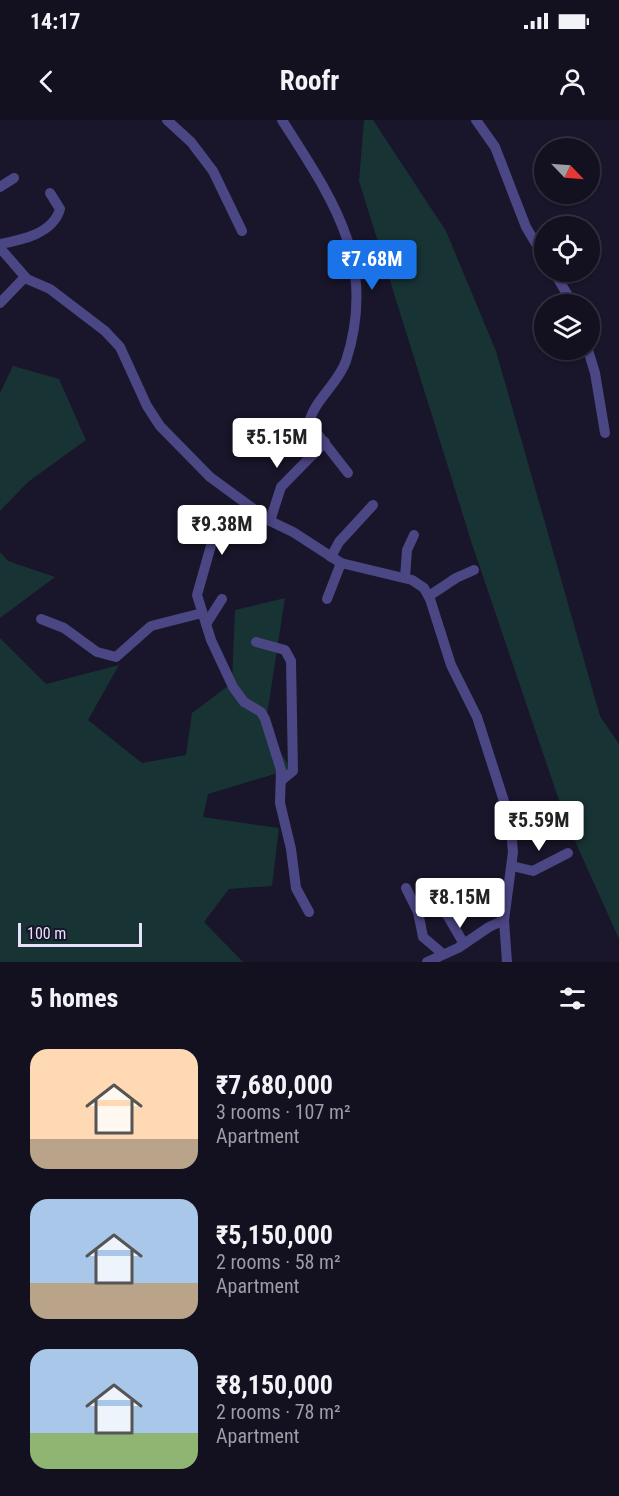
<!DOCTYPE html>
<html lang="en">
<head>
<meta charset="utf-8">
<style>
  body { margin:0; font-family:"Roboto Condensed",sans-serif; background:#1c1929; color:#f1f3f6; height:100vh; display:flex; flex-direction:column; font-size:22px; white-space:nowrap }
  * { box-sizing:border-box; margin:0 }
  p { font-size:20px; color:#9d9da5 }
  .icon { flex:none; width:33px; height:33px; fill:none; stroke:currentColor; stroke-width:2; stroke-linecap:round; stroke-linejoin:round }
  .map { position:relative; height:842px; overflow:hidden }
  .details { display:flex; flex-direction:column; background:#131020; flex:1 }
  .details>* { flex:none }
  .needle { width:39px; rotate:115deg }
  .fabs { position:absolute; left:534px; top:18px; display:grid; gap:12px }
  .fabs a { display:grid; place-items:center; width:66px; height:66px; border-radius:50%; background:#131020; box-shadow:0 2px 4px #0004,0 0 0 2px #32303e; font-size:30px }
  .scale { position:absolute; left:18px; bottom:15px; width:124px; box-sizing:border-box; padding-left:6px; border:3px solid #e6e2fb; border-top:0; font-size:16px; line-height:21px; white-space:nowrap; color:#e6e2fb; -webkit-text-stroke:4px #19152a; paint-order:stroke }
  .price { position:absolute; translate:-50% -51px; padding:0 14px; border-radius:6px; background:#fff; color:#222; font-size:20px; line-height:39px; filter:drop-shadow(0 2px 3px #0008) }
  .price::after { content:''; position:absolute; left:50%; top:36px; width:18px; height:14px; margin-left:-9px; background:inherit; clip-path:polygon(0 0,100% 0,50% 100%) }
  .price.active { background:#1a73e8; color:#fff }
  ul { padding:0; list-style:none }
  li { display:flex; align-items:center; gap:18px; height:150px; padding:0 30px }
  li span { display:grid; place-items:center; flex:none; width:168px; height:120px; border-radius:18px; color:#555 }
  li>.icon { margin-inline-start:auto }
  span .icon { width:72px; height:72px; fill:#fffc; stroke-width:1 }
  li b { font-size:26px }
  h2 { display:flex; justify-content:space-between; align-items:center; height:72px; padding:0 30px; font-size:26px }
  .status { display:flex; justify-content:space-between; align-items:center; height:42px; padding:0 30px; background:#131020; direction:ltr }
  .status svg { height:16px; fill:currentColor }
  header { display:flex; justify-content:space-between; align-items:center; height:78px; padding:0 30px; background:#131020; font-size:27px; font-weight:700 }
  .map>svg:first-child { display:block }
  .green { fill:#183334 }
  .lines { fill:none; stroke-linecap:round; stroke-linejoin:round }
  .minor { stroke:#4b4684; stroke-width:10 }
</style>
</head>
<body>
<div class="status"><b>14:17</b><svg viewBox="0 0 49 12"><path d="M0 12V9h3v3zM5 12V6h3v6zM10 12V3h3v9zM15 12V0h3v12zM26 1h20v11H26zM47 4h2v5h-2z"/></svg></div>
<header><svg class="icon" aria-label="back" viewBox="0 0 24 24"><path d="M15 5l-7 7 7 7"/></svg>Roofr<svg class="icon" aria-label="person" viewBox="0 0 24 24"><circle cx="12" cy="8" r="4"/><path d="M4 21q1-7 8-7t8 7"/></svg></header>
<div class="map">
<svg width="619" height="842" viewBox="0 0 619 842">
  <rect width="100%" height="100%" fill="#19152a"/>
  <g class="green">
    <polygon points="364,0 373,0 446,111 496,231 600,596 619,624 619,819 566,701 472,424 359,61"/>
    <polygon points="13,246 59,259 86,320 28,362 0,391 0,273"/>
    <polygon points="0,432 8,441 55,457 0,498"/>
    <polygon points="285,478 265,608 291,649 208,674 203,697 279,708 272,766 229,769 204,802 243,842 0,842 0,518 46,564 119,545 88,600 142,643 186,635 192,593 232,563 235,490"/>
  </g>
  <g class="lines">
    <g class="minor">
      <polyline points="167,0 191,22 213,51 242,111"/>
      <path d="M282,0C333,80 378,142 346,241C338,264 314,280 309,303L348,353"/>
      <polyline points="476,0 495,27 526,107 544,137"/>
      <polyline points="0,67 14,58"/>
      <path d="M0,124C21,120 53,114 60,89L50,73"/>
      <polyline points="0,128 27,159 50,169 105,211 120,227 147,286 160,306 210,357 270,401 293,412 341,443 412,460 424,468 430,479 451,545 477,597 510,700 513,732 504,800 507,842"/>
      <polyline points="554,152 573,184"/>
      <polyline points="0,183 25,157"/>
      <polyline points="588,230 595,253 605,313"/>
      <polyline points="250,388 212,422 197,475 211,520 233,567 244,582 261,592 265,599 281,650 280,683 291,729 296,768 309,792"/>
      <polyline points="270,401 281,367 325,322"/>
      <polyline points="331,437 339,422 373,385"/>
      <polyline points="405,458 407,430 414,415"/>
      <polyline points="429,476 456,458 474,450"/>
      <polyline points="327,479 341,443"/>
      <polyline points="41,499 64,508 97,532 116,537 151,506 202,493"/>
      <polyline points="206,504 222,479"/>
      <polyline points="256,522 285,530 291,541 293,651 282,660"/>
      <polyline points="512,746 533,751 568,733"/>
      <polyline points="406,768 418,792 423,817 443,834"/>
      <polyline points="446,793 464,824"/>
      <polyline points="427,842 458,828 489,807 504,800"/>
    </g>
  </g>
</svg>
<div class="fabs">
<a><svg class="needle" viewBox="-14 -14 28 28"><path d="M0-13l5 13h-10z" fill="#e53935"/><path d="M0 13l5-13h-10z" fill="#9d9da5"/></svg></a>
<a><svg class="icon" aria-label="locate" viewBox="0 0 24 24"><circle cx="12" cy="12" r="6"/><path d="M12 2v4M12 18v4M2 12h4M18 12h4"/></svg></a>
<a><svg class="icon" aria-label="layers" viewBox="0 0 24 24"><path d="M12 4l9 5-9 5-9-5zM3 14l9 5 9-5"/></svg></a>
</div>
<div class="scale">100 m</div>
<b class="price active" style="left:372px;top:171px">₹7.68M</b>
<b class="price" style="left:277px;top:349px">₹5.15M</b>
<b class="price" style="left:222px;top:436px">₹9.38M</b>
<b class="price" style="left:539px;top:732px">₹5.59M</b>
<b class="price" style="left:460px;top:809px">₹8.15M</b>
</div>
<section class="details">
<h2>5 homes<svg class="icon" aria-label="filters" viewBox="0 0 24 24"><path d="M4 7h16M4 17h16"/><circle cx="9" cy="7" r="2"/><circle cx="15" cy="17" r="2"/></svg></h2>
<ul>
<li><span style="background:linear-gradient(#ffd9b3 75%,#b9a48a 0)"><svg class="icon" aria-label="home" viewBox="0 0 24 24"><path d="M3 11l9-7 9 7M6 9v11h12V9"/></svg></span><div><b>₹7,680,000</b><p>3 rooms · 107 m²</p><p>Apartment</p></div></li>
<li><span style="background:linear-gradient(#a9c7e8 70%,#b9a48a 0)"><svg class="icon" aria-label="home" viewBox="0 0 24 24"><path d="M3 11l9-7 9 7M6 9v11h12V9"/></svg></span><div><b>₹5,150,000</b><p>2 rooms · 58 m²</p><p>Apartment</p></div></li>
<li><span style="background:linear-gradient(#a9c7e8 70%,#8fb573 0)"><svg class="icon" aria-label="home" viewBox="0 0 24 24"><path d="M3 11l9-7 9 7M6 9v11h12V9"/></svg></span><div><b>₹8,150,000</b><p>2 rooms · 78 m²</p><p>Apartment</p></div></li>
</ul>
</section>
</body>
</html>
